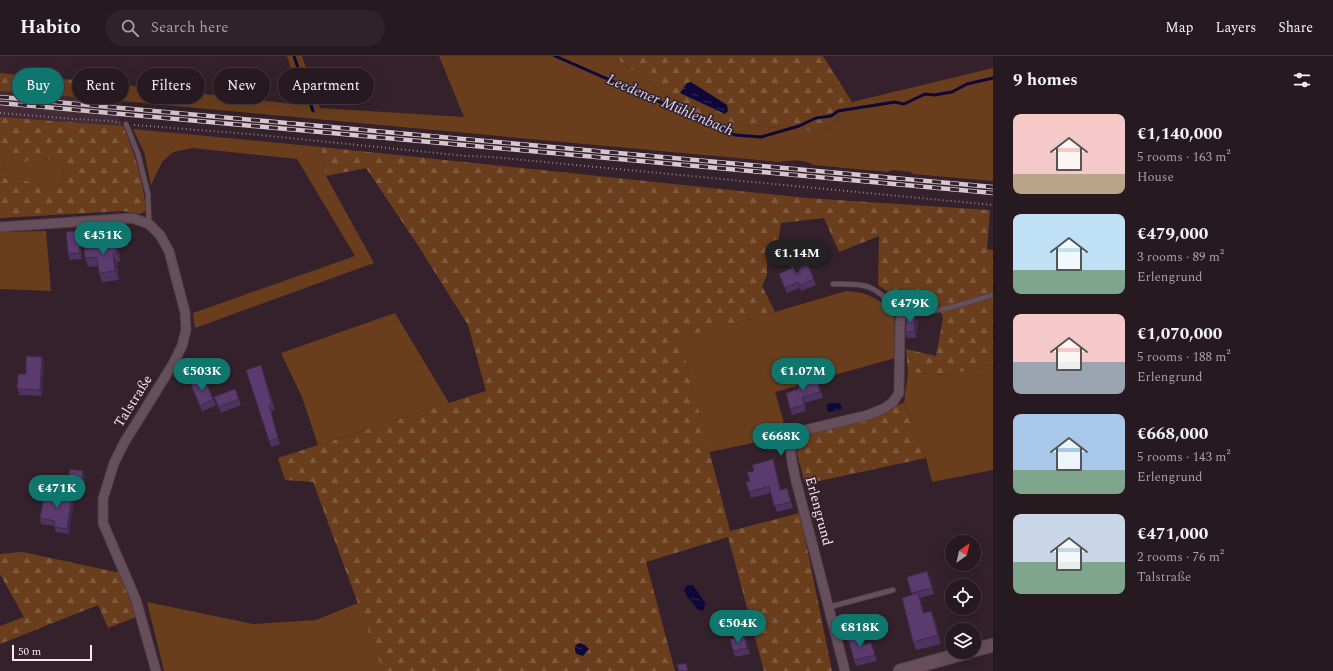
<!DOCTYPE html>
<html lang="en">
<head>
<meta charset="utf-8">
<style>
  body { margin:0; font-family:Spectral,serif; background:#2f2229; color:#f1f3f6; height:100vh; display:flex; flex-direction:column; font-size:15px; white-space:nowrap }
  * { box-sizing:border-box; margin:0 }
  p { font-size:13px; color:#a4a0a5 }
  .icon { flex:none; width:22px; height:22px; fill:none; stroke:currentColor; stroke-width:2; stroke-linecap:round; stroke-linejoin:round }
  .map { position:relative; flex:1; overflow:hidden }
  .panel { display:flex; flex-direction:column; background:#271920; width:340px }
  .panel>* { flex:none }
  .top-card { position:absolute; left:12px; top:12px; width:380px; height:36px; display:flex; gap:8px }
  .needle { width:26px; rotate:34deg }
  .controls { position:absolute; left:945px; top:479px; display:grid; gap:8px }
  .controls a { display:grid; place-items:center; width:36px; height:36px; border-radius:50%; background:#271920; box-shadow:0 4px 16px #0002,0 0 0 1px #43383e; font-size:20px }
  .scale { position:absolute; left:12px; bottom:10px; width:80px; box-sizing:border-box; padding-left:4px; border:2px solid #f5e7ee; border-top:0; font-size:11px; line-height:14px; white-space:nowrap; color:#f5e7ee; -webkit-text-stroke:3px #34212b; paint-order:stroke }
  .price { position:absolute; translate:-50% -34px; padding:0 9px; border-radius:14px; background:#0f766e; color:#fff; font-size:13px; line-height:26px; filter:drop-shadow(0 1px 2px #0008) }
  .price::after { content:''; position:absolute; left:50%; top:24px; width:12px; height:9px; margin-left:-6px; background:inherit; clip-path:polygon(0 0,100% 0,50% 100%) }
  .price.on { background:#222; color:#fff }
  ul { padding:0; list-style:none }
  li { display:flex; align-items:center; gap:12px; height:100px; padding:0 20px }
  li span { display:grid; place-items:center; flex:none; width:112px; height:80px; border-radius:8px; color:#555 }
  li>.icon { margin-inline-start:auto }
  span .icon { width:48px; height:48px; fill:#fffc; stroke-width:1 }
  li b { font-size:17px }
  h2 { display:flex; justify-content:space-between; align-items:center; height:48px; padding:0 20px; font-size:17px }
  .pill { padding:0 14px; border-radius:18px; background:#271920; box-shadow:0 4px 16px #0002,0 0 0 1px #43383e; font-size:14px; line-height:36px }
  .pill.on { background:#0f766e; color:#fff }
  header { display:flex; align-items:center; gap:24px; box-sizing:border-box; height:56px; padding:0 20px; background:#271920; border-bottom:1px solid #43383e }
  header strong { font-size:19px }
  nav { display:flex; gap:22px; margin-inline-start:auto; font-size:14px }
  .search { width:280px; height:36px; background:#2f2229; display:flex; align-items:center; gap:10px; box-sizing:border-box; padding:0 14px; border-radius:22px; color:#a4a0a5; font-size:15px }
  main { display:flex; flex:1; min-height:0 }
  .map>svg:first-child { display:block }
  .built { fill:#442b38 }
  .grass { fill:#6a3e1d }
  .forest { fill:url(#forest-firs) }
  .water { fill:url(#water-ripples) }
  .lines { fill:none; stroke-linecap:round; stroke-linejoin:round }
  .stream { stroke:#0d073a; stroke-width:3 }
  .service-casing { stroke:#4f3f48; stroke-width:6 }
  .minor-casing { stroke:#4f3f48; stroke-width:11 }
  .secondary-casing { stroke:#4f3f48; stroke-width:15 }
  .path { stroke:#8e7d86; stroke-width:2; stroke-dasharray:1 3; stroke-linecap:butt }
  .service { stroke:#664f5b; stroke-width:4.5 }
  .minor { stroke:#664f5b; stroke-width:9 }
  .secondary { stroke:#664f5b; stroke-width:13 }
  .rail-casing { stroke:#d7c8d0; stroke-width:4.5 }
  .rail { stroke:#34212b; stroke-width:3; stroke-dasharray:9; stroke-linecap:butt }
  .wall { fill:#4e325f }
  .shaded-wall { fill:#40294d }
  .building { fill:#5b3a6e; stroke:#40294d }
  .labels { text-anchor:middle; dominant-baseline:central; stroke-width:3; stroke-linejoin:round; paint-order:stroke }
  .street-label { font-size:14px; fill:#f5e7ee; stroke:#34212b }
  .water-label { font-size:15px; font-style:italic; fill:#d4dafd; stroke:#34212b }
</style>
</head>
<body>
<header>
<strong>Habito</strong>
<div class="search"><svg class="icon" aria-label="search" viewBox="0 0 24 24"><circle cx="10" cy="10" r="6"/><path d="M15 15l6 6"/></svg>Search here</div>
<nav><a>Map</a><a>Layers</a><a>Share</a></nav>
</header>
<main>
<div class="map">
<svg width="993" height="615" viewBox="0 0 993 615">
  <defs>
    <pattern id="forest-firs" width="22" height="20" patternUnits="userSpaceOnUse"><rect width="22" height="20" fill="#6a3e1d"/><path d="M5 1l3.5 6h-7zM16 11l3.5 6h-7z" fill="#805a3e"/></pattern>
    <pattern id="water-ripples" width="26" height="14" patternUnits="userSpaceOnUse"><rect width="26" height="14" fill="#0d073a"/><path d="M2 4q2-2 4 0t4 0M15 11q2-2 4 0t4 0" fill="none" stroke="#312b57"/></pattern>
  </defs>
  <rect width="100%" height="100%" fill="#34212b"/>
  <polygon class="built" points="0,35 110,44 123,70 0,61"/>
  <g class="grass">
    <path d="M287,0H302L320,52L464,61L439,0H613L705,66L824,76L852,46L993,12V125L913,118L911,116L892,114L888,116L813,109C803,102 790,105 779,106L110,44L105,27L302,49Z"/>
    <polygon points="133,73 321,91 326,120 374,207 195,272 193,257 355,200 297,103 193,92 173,96 162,106 151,129 144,96"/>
    <path d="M6,99L25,105C35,100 50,102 60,106L64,113L59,135L53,139L38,128L14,122L0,121V117L6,114L2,107L3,100Z"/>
    <polygon points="46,175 51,235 0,233 0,176"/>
    <path d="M846,235C867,236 878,243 894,255L895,302L775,336L786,374L782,381L709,396L680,282L775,256Z"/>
    <polygon points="395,257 449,347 318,389 302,341 281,297"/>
    <polygon points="993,309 993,414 932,426 926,402 904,347 908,316 946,319"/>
    <polygon points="147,546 253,568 316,564 358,547 383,615 164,615"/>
  </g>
  <g class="forest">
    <polygon points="613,0 823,0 852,46 824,76 705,66"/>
    <polygon points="0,17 105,27 110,44 0,35"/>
    <path d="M0,61L123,70C135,98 143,123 146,154L141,158L123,155L0,162V121L14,122L38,128L53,138L59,134L64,113L60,106C50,102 35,100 25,106L6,99L3,100L2,107L6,116L0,117Z"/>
    <polygon points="321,91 807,142 990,154 987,193 993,194 993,309 946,319 908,316 906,293 936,300 943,262 938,247 922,250 905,248 878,229 879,180 839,196 824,162 781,167 778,187 774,188 767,192 767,219 762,230 775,256 680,282 730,475 800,457 832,615 764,615 728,481 646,506 675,615 383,615 313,426 285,424 278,402 486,335 468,269 419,191 366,112 326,120"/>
    <polygon points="904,347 926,402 805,428 797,397 799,386 809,378"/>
    <polygon points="23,496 120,517 136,561 108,572 98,549 0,588 0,570 24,561 0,518 0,498"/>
  </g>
  <g class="water">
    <polygon points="691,26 727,49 728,55 725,58 680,37 687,27"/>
    <polygon points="830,347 838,347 841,349 842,351 840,354 829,356 827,354 827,348"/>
    <polygon points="688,529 693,529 706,548 704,554 701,555 697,553 684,536 685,531"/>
    <polygon points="579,587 585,589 589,593 583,600 577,598 575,595 575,590"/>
  </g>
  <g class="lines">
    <g class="stream">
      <polyline points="294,0 313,55"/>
      <polyline points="555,0 735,79 761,81 799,70 816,62 831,60 838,55 895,46 904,48 925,38 934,39 952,36 967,28 993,22"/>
    </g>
    <g class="service-casing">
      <g id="service">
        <polyline points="126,68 138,98 148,138 149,168"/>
        <path d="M833,228C846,228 863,227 875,234C884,240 893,249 903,253C925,263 970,245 993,239"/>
        <polyline points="829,551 893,534"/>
      </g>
    </g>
    <g class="minor-casing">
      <g id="minor">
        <polyline points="0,171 132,162 149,168 160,179 169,195 185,256 186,274 182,290 173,308 124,387 114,407 103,443 103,467 136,544 156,615"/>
        <path d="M845,615L795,421C792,401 785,391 801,375L868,359L885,352L893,346L899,337L900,266L903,253"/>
      </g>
    </g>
    <g class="secondary-casing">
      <g id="secondary">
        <polyline points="974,594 993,589"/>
        <polyline points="900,615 968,596"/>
      </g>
    </g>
    <g class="path">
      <polyline points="0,57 74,63 111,65 120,67"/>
      <polyline points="134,69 250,78 466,100 492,101 993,149"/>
    </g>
    <use href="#service" class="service"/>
    <use href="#minor" class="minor"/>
    <use href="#secondary" class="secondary"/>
    <g class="rail-casing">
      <g id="rail">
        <polyline points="0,41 993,131"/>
        <polyline points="0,47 993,137"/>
      </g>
    </g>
    <use href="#rail" class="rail"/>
  </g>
  <g class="wall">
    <polygon points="78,175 80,181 82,203 70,204 68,198"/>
    <polygon points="115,185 119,194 120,206 117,206 119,224 102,226 99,217 98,210 88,211 85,202 95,191"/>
    <polygon points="790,209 814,223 816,229 801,235 800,232 787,237 779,218 791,212"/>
    <polygon points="915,260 918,266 916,282 907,282 905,276"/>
    <polygon points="44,307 42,340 20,339 17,333 26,318"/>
    <polygon points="261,309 275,354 271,355 280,388 271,391 269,385"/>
    <polygon points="818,326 823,342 804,347 806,355 792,359 790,353 799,333"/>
    <polygon points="191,329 213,343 216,349 202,356"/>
    <polygon points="235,333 241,349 221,357 214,341"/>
    <polygon points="773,403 775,409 781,434 789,438 793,452 777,456 771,437 751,442 749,436 750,425 754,415"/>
    <polygon points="83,415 85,421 81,444 73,442 74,445 69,478 56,476 54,470 41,468 40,462 67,439 66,435"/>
    <polygon points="907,521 930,522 934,538 920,542 924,557 935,564 941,588 916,594 913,586 912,539"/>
    <polygon points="868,567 870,576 861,579 864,589 871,587 877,605 856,610 854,604 857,579 855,574"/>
    <polygon points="747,586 750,598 735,601 733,595"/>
  </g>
  <g class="shaded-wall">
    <polygon points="78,175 80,181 82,203 80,197"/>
    <polygon points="115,185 119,194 120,206 117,197"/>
    <polygon points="113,197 117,206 119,224 115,215"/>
    <polygon points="915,260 918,266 916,282 914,276"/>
    <polygon points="42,301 44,307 42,340 40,334"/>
    <polygon points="269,349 271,355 280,388 278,382"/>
    <polygon points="773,403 775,409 782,440 780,434"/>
    <polygon points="83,415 85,421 81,444 79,438"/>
    <polygon points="72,440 74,445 69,478 67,473"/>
    <polygon points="918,537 921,546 927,566 923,557"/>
    <polygon points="931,555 935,564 941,588 938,579"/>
    <polygon points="744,580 747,586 750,598 747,592"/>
  </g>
  <g class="building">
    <polygon points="78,175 80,197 68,198 66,176"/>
    <polygon points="115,185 117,197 113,197 115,215 99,217 97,201 85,202 84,193 95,191 95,187"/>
    <polygon points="805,202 814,223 799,230 798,226 785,232 779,218 792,212 790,209"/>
    <polygon points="907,259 915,260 914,276 905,276"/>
    <polygon points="26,300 42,301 40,334 17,333 18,318 26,318"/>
    <polygon points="261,309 272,348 269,349 278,382 269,385 246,314"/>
    <polygon points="816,320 820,336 802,341 804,349 790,353 786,337 799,333 797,325"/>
    <polygon points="204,323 213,343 200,350 191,329"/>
    <polygon points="235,333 239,343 219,351 214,341"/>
    <polygon points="773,403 780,434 787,432 791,446 774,450 769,430 749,436 746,426 750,425 747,416 754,415 752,409"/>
    <polygon points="70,413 83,415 79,438 66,435"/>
    <polygon points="45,435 72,440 67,473 54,471 55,465 40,462"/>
    <polygon points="927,515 932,532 911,537 907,521"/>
    <polygon points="918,537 923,557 931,555 938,579 913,586 902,542"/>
    <polygon points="866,561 868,570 855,574 852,564"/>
    <polygon points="861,578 864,589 871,587 875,599 854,604 848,582"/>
    <polygon points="744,580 747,592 733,595 730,583"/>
    <polygon points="686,607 688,615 679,615 677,609"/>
  </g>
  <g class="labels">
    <g class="street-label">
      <text transform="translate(133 345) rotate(-58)">Talstraße</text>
      <text transform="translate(819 455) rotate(75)">Erlengrund</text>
    </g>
    <g class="water-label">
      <text transform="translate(670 49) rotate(23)">Leedener Mühlenbach</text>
    </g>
  </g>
</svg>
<div class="controls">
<a><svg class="needle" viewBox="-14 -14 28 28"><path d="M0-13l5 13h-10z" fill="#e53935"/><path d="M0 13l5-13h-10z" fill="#a4a0a5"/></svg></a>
<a><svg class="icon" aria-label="locate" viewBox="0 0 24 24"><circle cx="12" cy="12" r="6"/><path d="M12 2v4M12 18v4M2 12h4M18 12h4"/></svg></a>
<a><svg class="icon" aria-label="layers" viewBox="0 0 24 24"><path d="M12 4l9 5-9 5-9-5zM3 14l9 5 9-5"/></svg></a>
</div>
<div class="scale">50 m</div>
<b class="price" style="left:103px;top:200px">€451K</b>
<b class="price on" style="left:797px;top:218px">€1.14M</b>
<b class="price" style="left:910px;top:268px">€479K</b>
<b class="price" style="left:202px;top:336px">€503K</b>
<b class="price" style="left:803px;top:336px">€1.07M</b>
<b class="price" style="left:781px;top:401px">€668K</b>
<b class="price" style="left:57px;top:453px">€471K</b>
<b class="price" style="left:738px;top:588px">€504K</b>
<b class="price" style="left:860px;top:592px">€818K</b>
<div class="top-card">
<a class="pill on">Buy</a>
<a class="pill">Rent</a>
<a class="pill">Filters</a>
<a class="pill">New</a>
<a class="pill">Apartment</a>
</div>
</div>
<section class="panel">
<h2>9 homes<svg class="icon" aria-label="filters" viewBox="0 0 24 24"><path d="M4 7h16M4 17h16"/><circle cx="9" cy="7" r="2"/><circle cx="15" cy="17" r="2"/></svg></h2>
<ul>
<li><span style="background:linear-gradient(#f6c9c9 75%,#b9a48a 0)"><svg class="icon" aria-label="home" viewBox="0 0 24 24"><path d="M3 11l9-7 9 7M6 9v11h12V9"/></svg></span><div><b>€1,140,000</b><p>5 rooms · 163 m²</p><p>House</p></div></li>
<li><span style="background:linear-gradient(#bfe0f5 70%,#7fa58c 0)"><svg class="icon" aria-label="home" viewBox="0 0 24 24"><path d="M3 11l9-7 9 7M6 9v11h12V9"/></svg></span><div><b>€479,000</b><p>3 rooms · 89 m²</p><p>Erlengrund</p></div></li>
<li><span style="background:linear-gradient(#f6c9c9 60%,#9aa5b1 0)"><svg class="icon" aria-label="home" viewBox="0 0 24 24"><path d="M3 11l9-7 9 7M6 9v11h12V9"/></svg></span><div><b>€1,070,000</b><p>5 rooms · 188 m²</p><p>Erlengrund</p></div></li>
<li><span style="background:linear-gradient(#a9c7e8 70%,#7fa58c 0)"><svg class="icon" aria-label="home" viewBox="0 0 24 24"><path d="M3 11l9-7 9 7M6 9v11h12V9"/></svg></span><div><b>€668,000</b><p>5 rooms · 143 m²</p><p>Erlengrund</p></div></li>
<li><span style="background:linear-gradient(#c9d6e8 60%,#7fa58c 0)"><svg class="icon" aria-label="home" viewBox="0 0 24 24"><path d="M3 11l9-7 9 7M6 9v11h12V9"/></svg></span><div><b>€471,000</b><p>2 rooms · 76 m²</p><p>Talstraße</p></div></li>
</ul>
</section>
</main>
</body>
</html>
